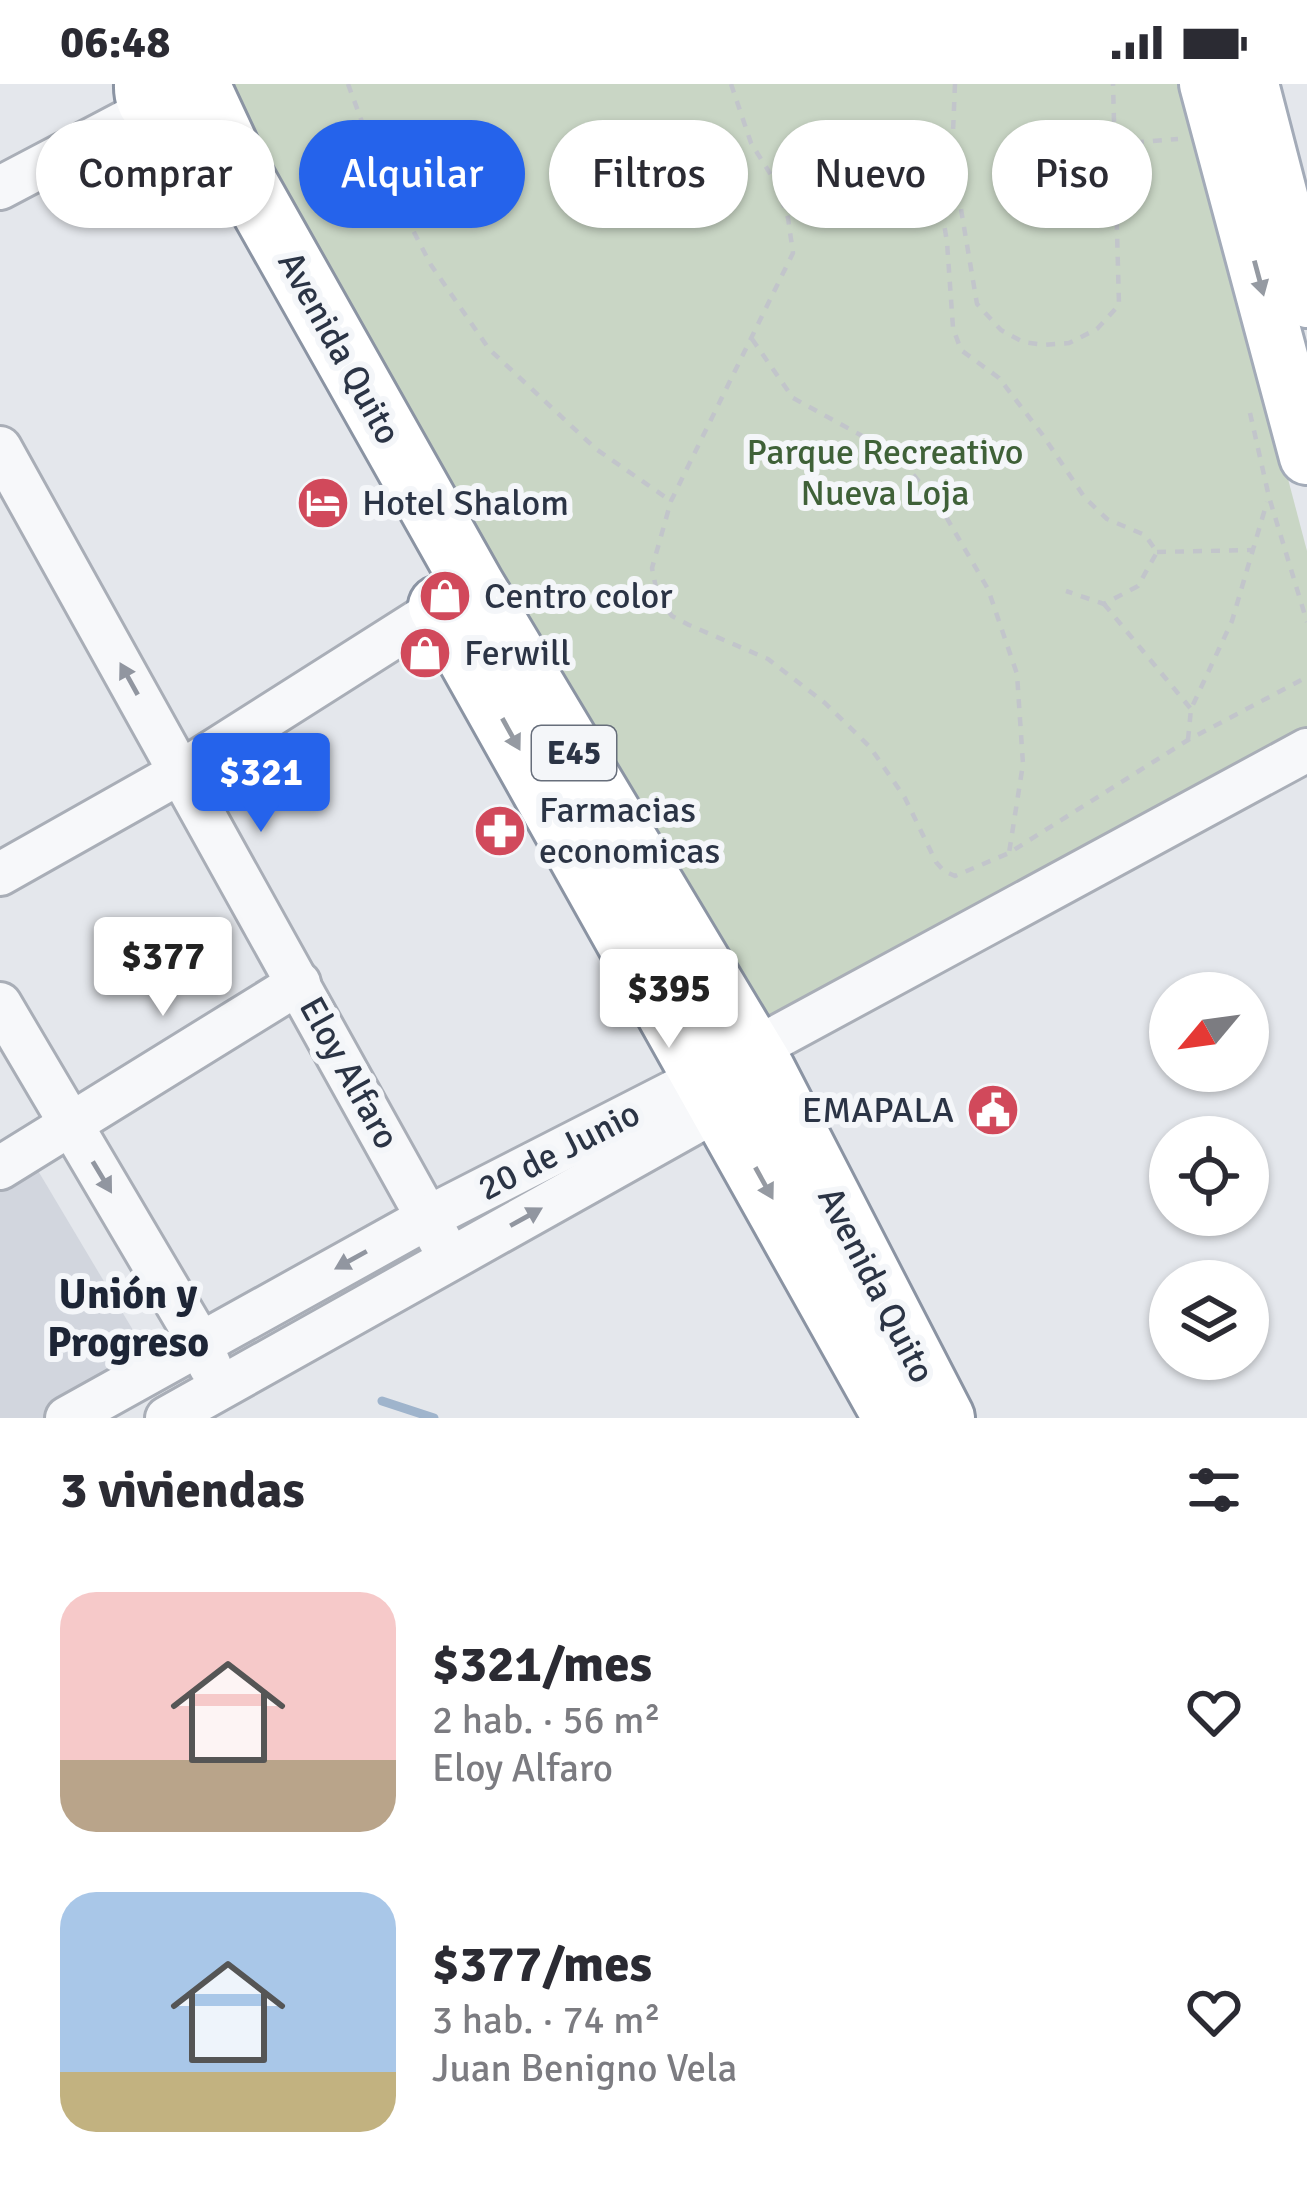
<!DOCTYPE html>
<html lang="es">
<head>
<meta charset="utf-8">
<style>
  body { margin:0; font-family:Signika,sans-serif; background:#f7f7f7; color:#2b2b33; height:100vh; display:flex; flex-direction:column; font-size:45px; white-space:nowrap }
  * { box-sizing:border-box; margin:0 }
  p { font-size:39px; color:#7c7c81 }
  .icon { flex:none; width:66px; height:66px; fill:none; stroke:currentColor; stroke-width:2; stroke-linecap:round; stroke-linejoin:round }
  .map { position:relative; height:1334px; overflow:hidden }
  .drawer { display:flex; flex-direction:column; background:#fff; flex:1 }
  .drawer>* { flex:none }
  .hud { position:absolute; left:36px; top:36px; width:1236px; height:108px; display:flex; gap:24px }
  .needle { width:78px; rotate:241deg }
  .controls { position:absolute; left:1149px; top:888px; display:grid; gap:24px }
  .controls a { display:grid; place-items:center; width:120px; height:120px; border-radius:50%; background:#fff; box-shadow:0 3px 9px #0004; font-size:60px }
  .price { position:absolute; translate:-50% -102px; padding:0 27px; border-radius:12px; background:#fff; color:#222; font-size:39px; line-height:78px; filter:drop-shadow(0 3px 6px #0008) }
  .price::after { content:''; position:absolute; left:50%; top:72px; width:36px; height:27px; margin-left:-18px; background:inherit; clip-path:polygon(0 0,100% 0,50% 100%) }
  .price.active { background:#2563eb; color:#fff }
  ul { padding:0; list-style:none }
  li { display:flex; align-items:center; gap:36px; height:300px; padding:0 60px }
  li span { display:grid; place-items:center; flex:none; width:336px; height:240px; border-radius:36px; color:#555 }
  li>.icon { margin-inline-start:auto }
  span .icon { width:144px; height:144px; fill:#fffc; stroke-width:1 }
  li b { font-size:51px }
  h2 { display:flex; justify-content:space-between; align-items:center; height:144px; padding:0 60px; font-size:51px }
  .tag { padding:0 42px; border-radius:54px; background:#fff; box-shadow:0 3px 9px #0004; font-size:42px; line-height:108px }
  .tag.active { background:#2563eb; color:#fff }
  .status { display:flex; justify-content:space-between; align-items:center; height:84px; padding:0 60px; background:#fff; direction:ltr }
  .status svg { height:33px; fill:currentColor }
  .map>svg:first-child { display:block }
  .built { fill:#d2d6de }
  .green { fill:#c9d6c5 }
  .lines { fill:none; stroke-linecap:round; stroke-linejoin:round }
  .stream { stroke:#9fb4cc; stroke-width:9 }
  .minor-casing { stroke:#a9aeb7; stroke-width:48 }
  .major-casing { stroke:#a3abb8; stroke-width:60 }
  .highway-casing { stroke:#8b94a3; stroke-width:66 }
  .path { stroke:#c2c5cb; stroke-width:4.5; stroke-dasharray:9 9; stroke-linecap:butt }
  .minor { stroke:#f7f8fa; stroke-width:42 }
  .major { stroke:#fff; stroke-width:54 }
  .highway { stroke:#fff; stroke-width:60 }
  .oneway { fill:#959aa2 }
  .oneway2 { fill:#9196a0 }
  .labels { text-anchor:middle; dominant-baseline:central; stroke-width:12; stroke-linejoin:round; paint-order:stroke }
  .shield { fill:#f4f6f9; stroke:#676e7b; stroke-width:3 }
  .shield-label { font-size:33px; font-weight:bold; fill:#2b3445 }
  .street-label { font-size:36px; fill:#2b3445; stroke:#f4f6f9 }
  .park-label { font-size:36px; fill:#3f6138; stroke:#f4f6f9 }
  .poi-label { font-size:36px; fill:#2b3445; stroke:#f4f6f9; text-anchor:start }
  .quarter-label { font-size:42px; font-weight:bold; fill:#1d2536; stroke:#f4f6f9 }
</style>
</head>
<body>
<div class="status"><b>06:48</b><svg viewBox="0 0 49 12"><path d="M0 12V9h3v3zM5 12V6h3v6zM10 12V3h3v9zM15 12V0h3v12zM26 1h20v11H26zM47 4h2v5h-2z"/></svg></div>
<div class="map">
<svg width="1307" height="1334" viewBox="0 0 1307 1334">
  <rect width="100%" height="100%" fill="#e4e7ec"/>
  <polygon class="built" points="37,1085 152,1278 52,1334 0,1334 0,1106"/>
  <polygon class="green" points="233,0 1184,0 1307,467 1307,649 759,942 238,35"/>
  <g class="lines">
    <polyline class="stream" points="382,1317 434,1334"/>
    <g class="minor-casing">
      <g id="minor">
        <polyline points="0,104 152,24"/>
        <polyline points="0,364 441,1158"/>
        <polyline points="0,790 181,688 463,509"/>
        <polyline points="0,920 200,1259 210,1282"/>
        <polyline points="0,1084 299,899"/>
        <polyline points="67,1334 429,1133 705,992 1307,666"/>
        <polyline points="167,1334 722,1023 740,1008"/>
      </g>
    </g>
    <g class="major-casing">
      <g id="major">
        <polyline points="1207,0 1307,373"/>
        <polyline points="1251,0 1307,216"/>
      </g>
    </g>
    <g class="highway-casing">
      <g id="highway">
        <path d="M145,0C144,21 157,33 178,34C193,28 202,17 200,0"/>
        <polyline points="201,5 236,80 474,502 765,987 944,1334"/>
        <polyline points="439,522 894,1334"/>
      </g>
    </g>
    <g class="path">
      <polyline points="348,0 375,73 431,181 489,265 596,365 671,417"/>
      <polyline points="731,0 751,59 776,99 788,134 793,169 671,417 652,484 658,514 672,532 689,541 768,575 825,619 870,663 905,714 936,778 944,787 955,792 1009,769 1188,656 1307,593"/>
      <polyline points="955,0 952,72 977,220 1001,246 1023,258 1044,261 1069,259 1097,245 1119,221 1113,0"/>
      <polyline points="1117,60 1178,55"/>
      <polyline points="883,66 933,73 952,72"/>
      <polyline points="933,73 947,158 953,244 961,266 999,294 1042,350 1085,414 1107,435 1145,451 1157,468 1138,502 1104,520 1066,507"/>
      <polyline points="752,255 793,314 897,371 941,424 988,505 1017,590 1023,680 1009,769"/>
      <polyline points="1250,329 1269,413 1307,538"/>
      <polyline points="1157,468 1253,466"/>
      <polyline points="1104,520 1191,625"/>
      <polyline points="1188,656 1191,625 1232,537 1267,418"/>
    </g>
    <use href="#minor" class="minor"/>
    <use href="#major" class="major"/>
    <use href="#highway" class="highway"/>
  </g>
  <defs><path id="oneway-solid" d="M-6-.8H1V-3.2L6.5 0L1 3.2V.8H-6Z" transform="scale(3)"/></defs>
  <g class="oneway">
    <use href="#oneway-solid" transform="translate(1259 194) rotate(75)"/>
    <use href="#oneway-solid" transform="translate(511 650) rotate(61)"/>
    <use href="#oneway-solid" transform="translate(764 1099) rotate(61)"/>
  </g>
  <g class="oneway2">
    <use href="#oneway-solid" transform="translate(129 595) rotate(-119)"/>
    <use href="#oneway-solid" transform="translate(102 1093) rotate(59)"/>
    <use href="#oneway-solid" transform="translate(526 1133) rotate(-29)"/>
    <use href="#oneway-solid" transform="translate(351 1176) rotate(151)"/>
  </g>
  <defs>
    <g id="hotel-disc" transform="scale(2.7)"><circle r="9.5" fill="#d1495b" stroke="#f4f6f9"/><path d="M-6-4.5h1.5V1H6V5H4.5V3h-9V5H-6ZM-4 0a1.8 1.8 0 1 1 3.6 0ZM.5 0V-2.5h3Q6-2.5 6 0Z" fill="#fff"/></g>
    <g id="shop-disc" transform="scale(2.7)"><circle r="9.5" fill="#d1495b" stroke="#f4f6f9"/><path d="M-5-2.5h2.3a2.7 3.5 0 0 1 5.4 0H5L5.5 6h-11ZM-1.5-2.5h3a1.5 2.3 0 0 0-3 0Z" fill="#fff"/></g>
    <g id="pharmacy-disc" transform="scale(2.7)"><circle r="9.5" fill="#d1495b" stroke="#f4f6f9"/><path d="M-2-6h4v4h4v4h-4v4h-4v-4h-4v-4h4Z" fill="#fff"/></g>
    <g id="civic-disc" transform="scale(2.7)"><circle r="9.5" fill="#d1495b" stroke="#f4f6f9"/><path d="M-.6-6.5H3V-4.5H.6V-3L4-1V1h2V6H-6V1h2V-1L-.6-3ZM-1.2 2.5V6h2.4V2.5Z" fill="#fff"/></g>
  </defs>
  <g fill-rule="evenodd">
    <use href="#hotel-disc" x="323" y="419"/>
    <use href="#shop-disc" x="445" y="512"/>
    <use href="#shop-disc" x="425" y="569"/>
    <use href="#pharmacy-disc" x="500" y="747"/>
    <use href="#civic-disc" x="993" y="1026"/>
  </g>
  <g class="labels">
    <rect class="shield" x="532" y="642" width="84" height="54" rx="9"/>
    <g class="shield-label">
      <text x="574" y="669">E45</text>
    </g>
    <g class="street-label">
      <text transform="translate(339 264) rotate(61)">Avenida Quito</text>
      <text transform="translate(349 989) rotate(61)">Eloy Alfaro</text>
      <text transform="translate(559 1067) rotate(-27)">20 de Junio</text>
      <text transform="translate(876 1201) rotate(63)">Avenida Quito</text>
    </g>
    <g class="park-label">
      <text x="885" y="368">Parque Recreativo<tspan x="885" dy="41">Nueva Loja</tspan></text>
    </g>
    <g class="poi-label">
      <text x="362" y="419">Hotel Shalom</text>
      <text x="484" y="512">Centro color</text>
      <text x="464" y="569">Ferwill</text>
      <text x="539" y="726">Farmacias<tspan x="539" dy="41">economicas</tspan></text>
      <text x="954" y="1026" text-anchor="end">EMAPALA</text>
    </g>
    <g class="quarter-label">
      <text x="128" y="1210">Unión y<tspan x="128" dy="48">Progreso</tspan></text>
    </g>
  </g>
</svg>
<div class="controls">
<a><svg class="needle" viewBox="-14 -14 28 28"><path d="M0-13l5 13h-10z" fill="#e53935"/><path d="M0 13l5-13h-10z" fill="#7c7c81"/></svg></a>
<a><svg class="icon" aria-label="locate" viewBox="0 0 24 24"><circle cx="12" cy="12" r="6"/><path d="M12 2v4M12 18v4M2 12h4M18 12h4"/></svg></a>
<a><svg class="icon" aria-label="layers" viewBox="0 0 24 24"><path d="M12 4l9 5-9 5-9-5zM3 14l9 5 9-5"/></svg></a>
</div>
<b class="price active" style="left:261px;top:751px">$321</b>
<b class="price" style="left:163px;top:935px">$377</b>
<b class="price" style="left:669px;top:967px">$395</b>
<div class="hud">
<a class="tag">Comprar</a>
<a class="tag active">Alquilar</a>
<a class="tag">Filtros</a>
<a class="tag">Nuevo</a>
<a class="tag">Piso</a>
</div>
</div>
<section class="drawer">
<h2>3 viviendas<svg class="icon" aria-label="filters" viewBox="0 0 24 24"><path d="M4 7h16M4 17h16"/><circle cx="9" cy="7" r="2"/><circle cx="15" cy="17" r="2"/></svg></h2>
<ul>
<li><span style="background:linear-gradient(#f6c9c9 70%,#b9a48a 0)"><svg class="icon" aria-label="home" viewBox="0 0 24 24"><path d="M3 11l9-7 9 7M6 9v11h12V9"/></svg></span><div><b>$321/mes</b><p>2 hab. · 56 m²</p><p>Eloy Alfaro</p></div><svg class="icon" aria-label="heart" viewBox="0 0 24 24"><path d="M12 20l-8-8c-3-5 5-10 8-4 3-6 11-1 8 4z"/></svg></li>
<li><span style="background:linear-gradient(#a9c7e8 75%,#c2b280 0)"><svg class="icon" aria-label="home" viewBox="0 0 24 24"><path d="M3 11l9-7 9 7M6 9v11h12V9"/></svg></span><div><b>$377/mes</b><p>3 hab. · 74 m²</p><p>Juan Benigno Vela</p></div><svg class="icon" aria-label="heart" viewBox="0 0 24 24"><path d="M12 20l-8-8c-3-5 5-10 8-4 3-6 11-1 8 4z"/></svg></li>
</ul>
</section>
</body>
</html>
